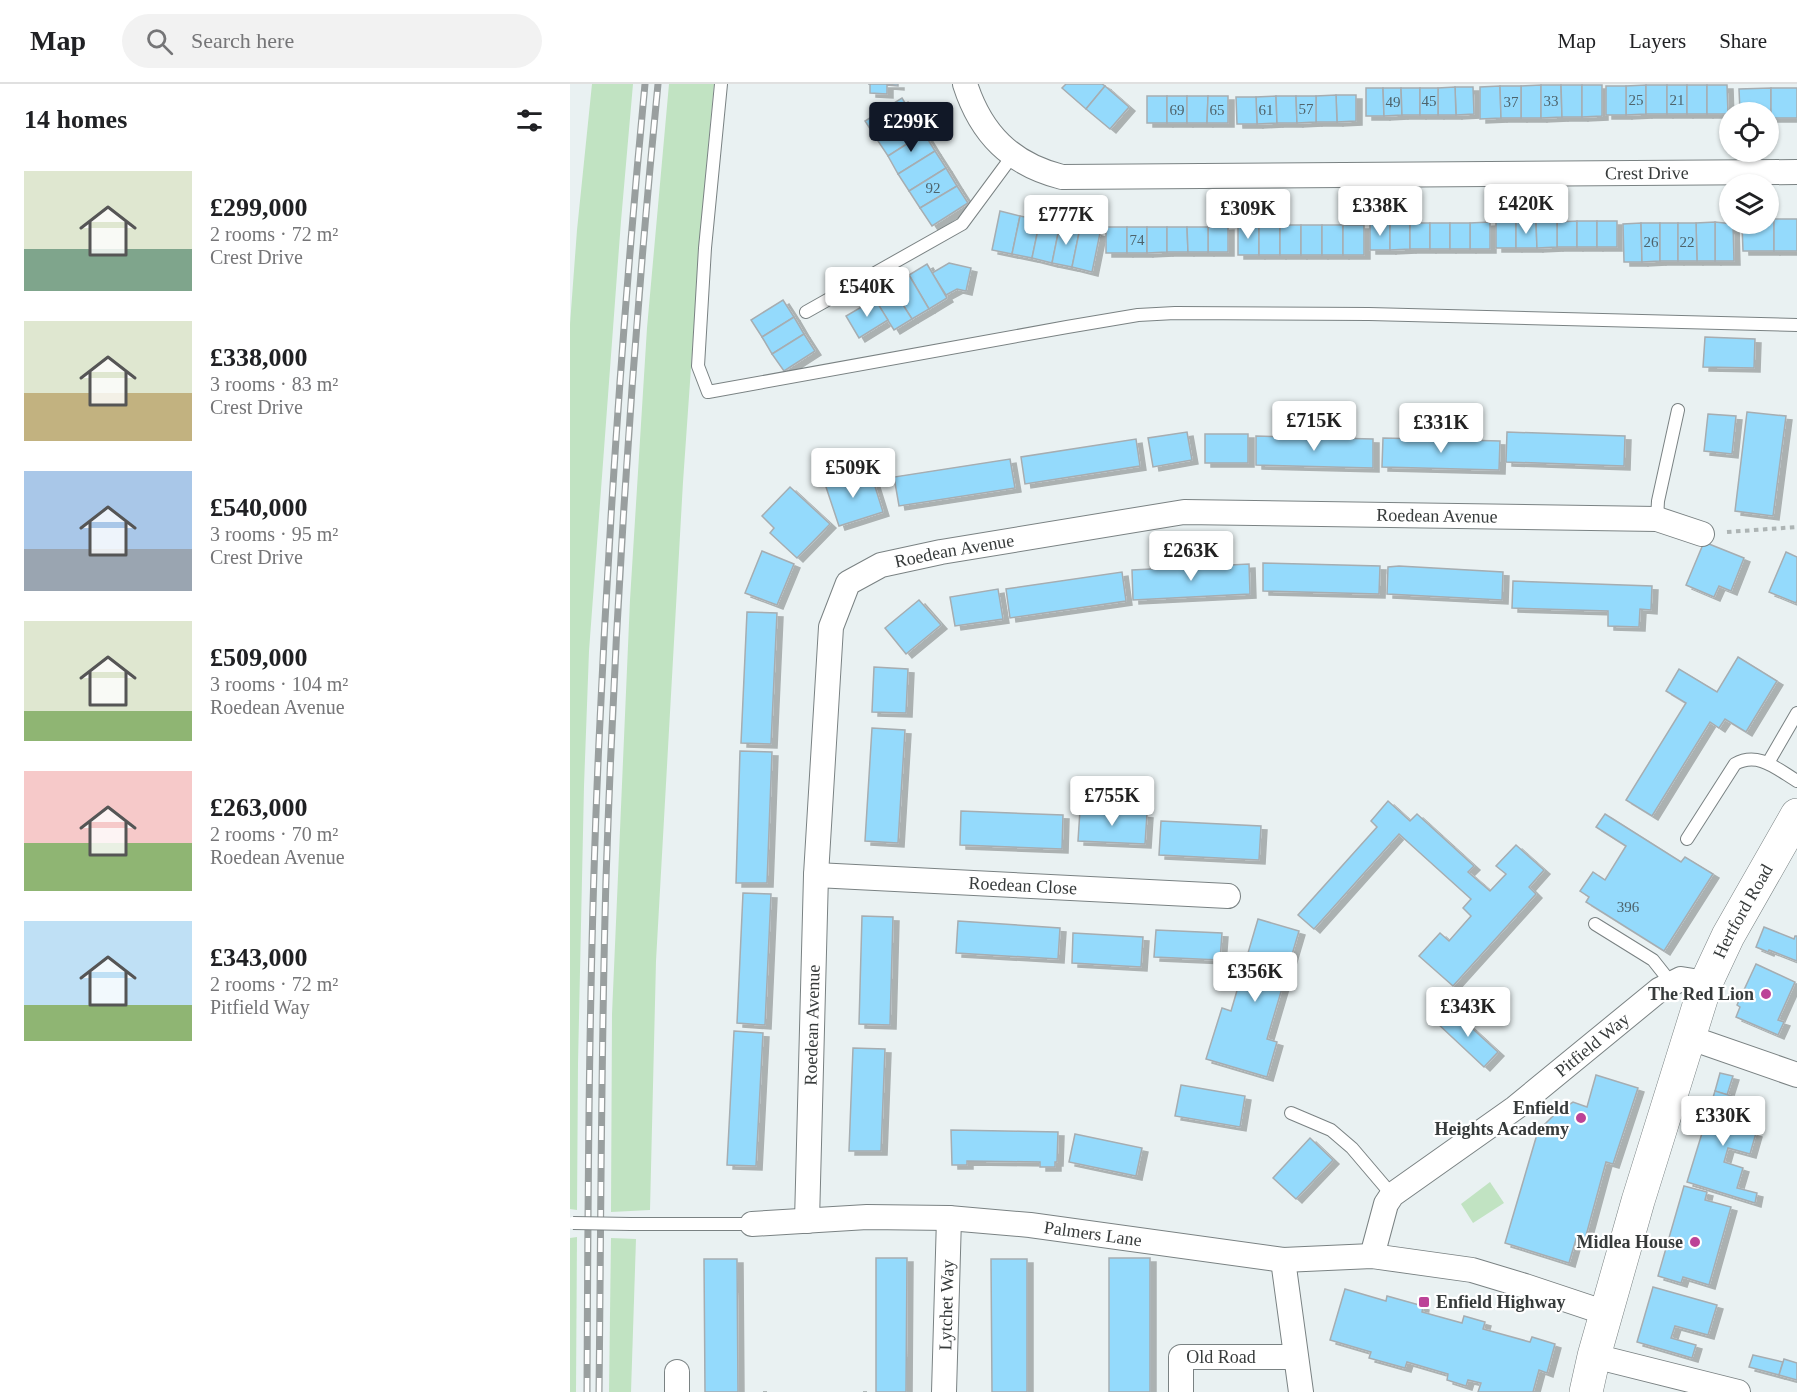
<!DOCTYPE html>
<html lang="en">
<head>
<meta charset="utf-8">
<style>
  body { margin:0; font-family:"Times New Roman",serif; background:#f2f2f2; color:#202124; height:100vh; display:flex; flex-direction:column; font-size:22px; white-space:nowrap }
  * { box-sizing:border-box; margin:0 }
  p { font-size:20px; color:#757577 }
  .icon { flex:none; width:33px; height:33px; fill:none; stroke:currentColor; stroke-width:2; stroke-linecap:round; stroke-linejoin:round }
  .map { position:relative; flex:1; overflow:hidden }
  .sheet { display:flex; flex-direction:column; background:#fff; width:570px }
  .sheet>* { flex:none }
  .fabs { position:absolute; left:1149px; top:18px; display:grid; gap:12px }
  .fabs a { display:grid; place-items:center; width:60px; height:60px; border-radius:50%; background:#fff; box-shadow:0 2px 4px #0004; font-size:30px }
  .price { position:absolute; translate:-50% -51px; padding:0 14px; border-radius:6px; background:#fff; color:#222; font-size:20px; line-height:39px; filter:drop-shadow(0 2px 3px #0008) }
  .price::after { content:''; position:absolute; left:50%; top:36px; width:18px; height:14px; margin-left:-9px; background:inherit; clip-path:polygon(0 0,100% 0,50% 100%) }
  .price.selected { background:#111827; color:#fff }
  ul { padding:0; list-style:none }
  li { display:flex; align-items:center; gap:18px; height:150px; padding:0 24px }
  li span { display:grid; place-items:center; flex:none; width:168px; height:120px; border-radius:0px; color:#555 }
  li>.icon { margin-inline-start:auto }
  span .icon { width:72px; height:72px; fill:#fffc; stroke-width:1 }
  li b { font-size:26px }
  h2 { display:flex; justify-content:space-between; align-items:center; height:72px; padding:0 24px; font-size:26px }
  header { display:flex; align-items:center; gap:36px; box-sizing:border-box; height:84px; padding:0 30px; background:#fff; border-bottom:2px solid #e0e0e0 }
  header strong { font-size:28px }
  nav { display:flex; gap:33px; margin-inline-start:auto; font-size:21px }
  .search { width:420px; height:54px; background:#f2f2f2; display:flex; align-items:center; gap:15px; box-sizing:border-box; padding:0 21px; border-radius:33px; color:#757577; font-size:22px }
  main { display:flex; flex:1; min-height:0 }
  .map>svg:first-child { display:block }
  .green { fill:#c1e3c2 }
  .building { fill:#94dafc; stroke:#a6adb1; stroke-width:1.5; filter:url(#shadow) }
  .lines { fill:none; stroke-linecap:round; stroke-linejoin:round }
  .lane-casing { stroke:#7a8283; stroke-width:14 }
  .street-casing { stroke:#7a8283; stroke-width:26 }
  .primary-casing { stroke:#7a8283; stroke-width:34 }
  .path { stroke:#adb4b4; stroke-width:4; stroke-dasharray:4.5 4.5; stroke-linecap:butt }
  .lane { stroke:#fff; stroke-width:12 }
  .street { stroke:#fff; stroke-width:24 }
  .primary { stroke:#fff; stroke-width:33 }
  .rail-casing { stroke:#999f9f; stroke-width:7 }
  .rail { stroke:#fff; stroke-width:4.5; stroke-dasharray:14; stroke-linecap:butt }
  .lane-bridge-casing { stroke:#7a8283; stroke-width:14; stroke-linecap:butt }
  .lane-bridge { stroke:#fff; stroke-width:12 }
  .poi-dot { fill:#bc4397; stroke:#fff; stroke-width:2 }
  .labels { text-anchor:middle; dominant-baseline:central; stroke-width:4.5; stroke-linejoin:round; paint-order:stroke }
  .number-label { font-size:15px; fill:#4e636b }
  .street-label { font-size:18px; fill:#373b3b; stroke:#fff }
  .poi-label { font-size:18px; font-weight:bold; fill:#373b3b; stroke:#fff; text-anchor:end }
</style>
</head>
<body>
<header>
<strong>Map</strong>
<div class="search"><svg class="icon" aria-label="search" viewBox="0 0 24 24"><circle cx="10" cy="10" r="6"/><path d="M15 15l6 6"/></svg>Search here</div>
<nav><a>Map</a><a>Layers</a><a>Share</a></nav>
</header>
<main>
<section class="sheet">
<h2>14 homes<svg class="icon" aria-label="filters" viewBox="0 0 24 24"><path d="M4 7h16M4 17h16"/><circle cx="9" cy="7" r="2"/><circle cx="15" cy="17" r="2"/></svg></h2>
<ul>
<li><span style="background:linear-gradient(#dfe7d0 65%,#7fa58c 0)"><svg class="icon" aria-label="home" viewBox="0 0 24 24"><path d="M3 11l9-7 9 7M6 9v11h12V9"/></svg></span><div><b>£299,000</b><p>2 rooms · 72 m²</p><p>Crest Drive</p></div></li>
<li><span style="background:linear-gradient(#dfe7d0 60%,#c2b280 0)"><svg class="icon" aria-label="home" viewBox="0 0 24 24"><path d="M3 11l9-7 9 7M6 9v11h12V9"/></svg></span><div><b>£338,000</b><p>3 rooms · 83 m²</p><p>Crest Drive</p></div></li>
<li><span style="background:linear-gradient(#a9c7e8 65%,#9aa5b1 0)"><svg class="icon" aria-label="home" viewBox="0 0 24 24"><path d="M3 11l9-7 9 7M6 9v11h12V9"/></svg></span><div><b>£540,000</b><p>3 rooms · 95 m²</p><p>Crest Drive</p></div></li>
<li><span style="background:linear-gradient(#dfe7d0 75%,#8fb573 0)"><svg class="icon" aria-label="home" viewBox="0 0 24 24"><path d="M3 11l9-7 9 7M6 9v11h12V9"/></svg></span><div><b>£509,000</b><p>3 rooms · 104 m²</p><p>Roedean Avenue</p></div></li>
<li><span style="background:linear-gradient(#f6c9c9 60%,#8fb573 0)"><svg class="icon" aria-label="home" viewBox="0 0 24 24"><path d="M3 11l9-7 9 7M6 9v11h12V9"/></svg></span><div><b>£263,000</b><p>2 rooms · 70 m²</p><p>Roedean Avenue</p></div></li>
<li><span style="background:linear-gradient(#bfe0f5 70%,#8fb573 0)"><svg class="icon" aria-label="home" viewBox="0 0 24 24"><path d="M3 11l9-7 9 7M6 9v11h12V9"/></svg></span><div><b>£343,000</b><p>2 rooms · 72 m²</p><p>Pitfield Way</p></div></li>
</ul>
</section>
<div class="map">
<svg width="1227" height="1308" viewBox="0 0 1227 1308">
  <defs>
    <filter id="shadow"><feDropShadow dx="6" dy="4" stdDeviation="0" flood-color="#0004"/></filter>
  </defs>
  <rect width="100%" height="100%" fill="#e9f1f2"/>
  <g class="green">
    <polygon points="22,0 63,0 51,137 19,567 14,702 8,980 7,1126 0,1125 0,240 7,146"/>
    <polygon points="99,0 144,0 131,141 113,398 86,877 80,1126 41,1128 42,930 60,516 77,244"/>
    <polygon points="920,1098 934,1119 903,1139 891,1120"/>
    <polygon points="7,1153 6,1308 0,1308 0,1154"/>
    <polygon points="41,1154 66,1155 61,1308 39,1308"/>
  </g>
  <g class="building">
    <polygon points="298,0 328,0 328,2 317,1 317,10 300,9 300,0"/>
    <polygon points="496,0 532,0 535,2 516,25 492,4"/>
    <polygon points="971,1 971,34 951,34 951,2"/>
    <polygon points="971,1 991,1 992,33 971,34"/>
    <polygon points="991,1 1012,1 1012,33 992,33"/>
    <polygon points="1012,1 1032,1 1032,32 1012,33"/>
    <polygon points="1076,1 1076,30 1056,31 1056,2"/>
    <rect x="1076" y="1" width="21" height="29"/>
    <rect x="1097" y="1" width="20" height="29"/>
    <rect x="1117" y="1" width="20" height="29"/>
    <polygon points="1137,1 1157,1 1158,30 1137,30"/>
    <polygon points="535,2 559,23 540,45 516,25"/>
    <polygon points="930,2 931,34 910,35 910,3"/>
    <polygon points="930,2 951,2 951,34 931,34"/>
    <rect x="1036" y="2" width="20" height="29"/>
    <polygon points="885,3 903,3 904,30 886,31"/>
    <polygon points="885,3 886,31 868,31 868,4"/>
    <polygon points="796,4 813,4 814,32 796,32"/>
    <polygon points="813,4 831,4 832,31 814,32"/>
    <polygon points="831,4 850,4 850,31 832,31"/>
    <rect x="850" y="4" width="18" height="27"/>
    <polygon points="1201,4 1201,34 1198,34 1198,28 1170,28 1169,5"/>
    <rect x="1201" y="4" width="26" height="30"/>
    <polygon points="766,11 786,11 786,37 767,38"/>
    <polygon points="766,11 767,38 746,38 746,12"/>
    <rect x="577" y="12" width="20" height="27"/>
    <rect x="597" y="12" width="20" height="27"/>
    <polygon points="617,12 638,12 637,39 617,39"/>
    <polygon points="638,12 658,12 658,39 637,39"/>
    <polygon points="706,12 707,39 687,40 686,13"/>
    <polygon points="706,12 726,12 727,39 707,39"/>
    <polygon points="726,12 746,12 746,38 727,39"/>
    <polygon points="666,13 686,13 687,40 667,40"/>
    <polygon points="332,14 343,32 306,54 295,37"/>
    <polygon points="343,32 354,49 318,72 306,54"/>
    <polygon points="354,49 365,67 328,90 318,72"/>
    <polygon points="365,67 376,84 339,107 328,90"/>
    <polygon points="376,84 387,102 350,124 339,107"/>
    <polygon points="387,102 398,119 362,142 350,124"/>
    <polygon points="430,127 450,132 442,170 422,166"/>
    <polygon points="450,132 470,136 462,174 442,170"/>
    <polygon points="1198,135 1204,135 1204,167 1173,167 1172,140 1198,140"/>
    <rect x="1204" y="135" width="23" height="32"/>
    <polygon points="470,136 490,140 482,179 462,174"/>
    <polygon points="1007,137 1007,163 987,163 987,138"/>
    <rect x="1007" y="137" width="20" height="26"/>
    <rect x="1027" y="137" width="20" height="26"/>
    <polygon points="920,138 920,165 900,165 900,139"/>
    <rect x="926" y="138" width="20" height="26"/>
    <polygon points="946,138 966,138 967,164 946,164"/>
    <polygon points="966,138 987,138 987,163 967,164"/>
    <polygon points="1145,138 1163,140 1164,177 1145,177"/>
    <polygon points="1145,138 1145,177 1127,177 1126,139"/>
    <polygon points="820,139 820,166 800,166 800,140"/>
    <polygon points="820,139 840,139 840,165 820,166"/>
    <rect x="840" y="139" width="20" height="26"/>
    <rect x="860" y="139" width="20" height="26"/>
    <rect x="880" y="139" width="20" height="26"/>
    <polygon points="1071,139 1072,178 1054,178 1053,140"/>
    <polygon points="1071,139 1090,139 1090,177 1072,178"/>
    <rect x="1090" y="139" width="18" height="38"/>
    <polygon points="1108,139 1126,139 1127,177 1108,177"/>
    <polygon points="490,140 510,144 502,183 482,179"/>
    <rect x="668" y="141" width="21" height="30"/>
    <rect x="689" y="141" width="21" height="30"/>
    <rect x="710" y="141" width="21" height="30"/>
    <rect x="731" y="141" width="21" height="30"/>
    <rect x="752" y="141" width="21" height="30"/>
    <rect x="773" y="141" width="21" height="30"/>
    <polygon points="658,142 658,168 638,168 638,143"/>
    <rect x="536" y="143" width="21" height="26"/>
    <rect x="557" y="143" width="20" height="26"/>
    <polygon points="577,143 597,143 597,168 577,169"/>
    <polygon points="597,143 617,143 618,168 597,168"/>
    <polygon points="617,143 638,143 638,168 618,168"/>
    <polygon points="510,144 530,149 522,188 502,183"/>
    <polygon points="379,179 401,184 396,207 387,205 376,211 362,189"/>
    <polygon points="357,180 377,214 359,225 339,191"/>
    <polygon points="339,191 359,225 342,235 321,202"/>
    <polygon points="321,202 342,235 324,246 303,213"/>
    <polygon points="305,215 318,236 289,254 276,232"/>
    <polygon points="213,216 224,233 192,253 181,236"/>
    <polygon points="224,233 234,250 202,270 192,253"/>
    <polygon points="234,250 245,267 214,287 202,270"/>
    <polygon points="1135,253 1185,255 1184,284 1133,283"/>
    <polygon points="1177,328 1216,332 1203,432 1165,427"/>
    <polygon points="1138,330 1166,332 1162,370 1134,367"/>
    <polygon points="617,348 622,376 583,383 578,354"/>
    <polygon points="937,348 1055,352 1054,382 936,378"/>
    <rect x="635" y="350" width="43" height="29"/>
    <polygon points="686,352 803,355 803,384 686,381"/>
    <polygon points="813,354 930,357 929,386 812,383"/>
    <polygon points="566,355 570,382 455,400 451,373"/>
    <polygon points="440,375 445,404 329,422 324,393"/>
    <polygon points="275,391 278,401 302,393 313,428 269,442 254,397"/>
    <polygon points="220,403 260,440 227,474 200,449 204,444 192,432"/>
    <polygon points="1134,458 1174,474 1161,507 1149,502 1144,513 1116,501"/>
    <polygon points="192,467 224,480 207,521 175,509"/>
    <polygon points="1216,468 1227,473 1227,516 1226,519 1199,508"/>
    <polygon points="693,479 810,482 809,510 693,507"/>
    <polygon points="679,480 680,510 563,516 562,486"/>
    <polygon points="829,482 933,488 932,516 817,510 818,483"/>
    <polygon points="552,488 556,517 440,534 436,505"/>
    <polygon points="943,497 1082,502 1081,526 1070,525 1069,543 1038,542 1038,527 942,524"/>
    <polygon points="428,505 433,535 385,542 380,513"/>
    <polygon points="349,516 371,541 336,570 315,544"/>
    <polygon points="177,528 207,529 201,660 171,659"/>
    <polygon points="1168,573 1207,597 1176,648 1155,635 1149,644 1140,638 1082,732 1056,716 1116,619 1096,607 1109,585 1147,608"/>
    <polygon points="304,583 338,585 336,629 302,628"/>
    <polygon points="302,644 335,646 328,759 295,757"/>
    <polygon points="170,667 202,668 197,799 166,799"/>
    <polygon points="818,717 840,737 847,730 904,782 898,788 920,807 936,790 926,782 946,761 974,786 959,803 966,810 883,902 849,872 870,849 879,857 901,832 893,824 901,815 829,750 744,845 728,831 807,743 801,737"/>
    <polygon points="510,726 577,730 575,760 508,757"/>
    <polygon points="391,727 493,731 492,765 390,761"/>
    <polygon points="1035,730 1111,778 1115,773 1143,790 1094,867 1016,818 1019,813 1010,807 1023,788 1035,796 1056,762 1026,743"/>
    <polygon points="591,737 691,742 689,776 589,771"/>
    <polygon points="173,809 201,810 195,941 167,939"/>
    <polygon points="292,832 323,833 320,941 289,940"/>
    <polygon points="688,835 729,847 697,955 707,958 697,993 636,975 652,924 661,927"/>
    <polygon points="388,837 490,844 488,875 386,869"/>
    <polygon points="1194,843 1224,855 1225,852 1227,852 1227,877 1199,866 1198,868 1186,863"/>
    <polygon points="586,846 652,849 650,876 584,873"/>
    <polygon points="503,849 573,853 571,883 502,879"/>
    <polygon points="1186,880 1225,898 1208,936 1214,938 1208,951 1166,933 1170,923 1167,921"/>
    <polygon points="881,925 928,968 914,983 867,939"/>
    <polygon points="164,947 193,949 186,1082 157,1081"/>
    <polygon points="283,964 315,965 311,1067 279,1067"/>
    <polygon points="1150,989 1163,992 1157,1011 1145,1007"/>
    <polygon points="1026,991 1068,1004 1043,1080 1036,1078 1014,1159 1006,1155 999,1179 935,1159 968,1047 986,1029 1003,1018 1017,1023"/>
    <polygon points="611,1001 675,1012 670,1043 605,1032"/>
    <polygon points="1145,1007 1185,1019 1180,1035 1168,1031 1165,1043 1186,1049 1180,1070 1158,1064 1154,1078 1173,1084 1167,1104 1187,1109 1185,1119 1117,1098"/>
    <polygon points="381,1046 488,1048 487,1078 485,1078 485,1083 470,1083 470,1078 397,1077 397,1081 382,1081"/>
    <polygon points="505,1050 572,1064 566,1092 499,1078"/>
    <polygon points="740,1054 763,1076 726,1115 703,1094"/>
    <polygon points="1114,1102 1137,1108 1135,1116 1161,1123 1139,1201 1113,1193 1111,1199 1088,1192"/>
    <polygon points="306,1174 337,1174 336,1308 306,1308"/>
    <rect x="539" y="1174" width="41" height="134"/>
    <polygon points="134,1175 167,1175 168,1308 135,1308"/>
    <polygon points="421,1175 457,1175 457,1308 422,1308"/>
    <polygon points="1083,1203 1147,1221 1138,1251 1105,1242 1101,1254 1126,1261 1122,1274 1067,1258"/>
    <polygon points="775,1205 816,1217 817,1212 853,1222 852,1228 892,1239 894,1232 915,1238 913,1245 960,1258 962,1253 985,1260 977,1289 969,1286 963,1308 908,1308 911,1299 898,1296 896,1302 877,1296 878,1290 837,1278 835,1284 799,1274 801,1268 760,1256"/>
    <polygon points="1183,1271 1213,1278 1209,1291 1179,1283"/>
    <polygon points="1214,1275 1227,1279 1227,1296 1209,1291"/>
  </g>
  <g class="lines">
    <g class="lane-casing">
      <g id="lane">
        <polyline points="151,0 135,164 128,282 138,308 497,243 568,231 605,229 799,230 1227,241"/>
        <polyline points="236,228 392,140 443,71"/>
        <polyline points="1087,435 1088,417 1108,326"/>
        <polyline points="1198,679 1227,629"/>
        <path d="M1117,755L1165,680C1188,667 1207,685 1227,697"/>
        <polyline points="1025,840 1083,876 1102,900"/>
        <polyline points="721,1029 761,1046 782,1064 822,1111"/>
        <polyline points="61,1140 182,1140"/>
      </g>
    </g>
    <g class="street-casing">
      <g id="street">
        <path id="s1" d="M395,0C411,50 441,80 492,93L1227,88"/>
        <path id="s2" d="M246,791L658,812"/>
        <polyline points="1118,953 1227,991"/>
        <path id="s3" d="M237,1137L246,791L261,543L278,499L311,481L371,468L614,428L1087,435L1132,450"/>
        <path id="s4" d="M182,1140L297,1133L379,1134L460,1141L713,1176L802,1172L902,1186L955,1202L1036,1229"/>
        <path id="s5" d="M802,1172L816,1120L822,1111L945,1024L1089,906L1111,895L1136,899"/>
        <polyline points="713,1176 731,1308"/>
        <polyline points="1024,1272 1168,1308"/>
        <polyline points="107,1308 107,1288"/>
        <path id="s6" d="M374,1308L379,1134"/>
        <path id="s7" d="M611,1308V1273H725"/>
      </g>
    </g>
    <g class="primary-casing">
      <g id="primary">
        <path id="s8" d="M1016,1308L1024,1272L1068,1117L1136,899L1158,852L1227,731"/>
      </g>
    </g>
    <g class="path">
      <polyline points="1157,448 1227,443"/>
      <polyline points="295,1307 295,1308"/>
      <polyline points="195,1308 195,1307"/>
    </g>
    <use href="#lane" class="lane"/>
    <use href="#street" class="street"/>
    <use href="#primary" class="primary"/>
    <g class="rail-casing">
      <g id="rail">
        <path d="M17,1308C18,1091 19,873 29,657C39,437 54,218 75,0"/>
        <path d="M29,1308C31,1137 31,966 36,795C45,529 62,264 88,0"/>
      </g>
    </g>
    <use href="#rail" class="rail"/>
    <g class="lane-bridge-casing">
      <polyline id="lane-bridge" points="3,1139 61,1140"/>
    </g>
    <use href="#lane-bridge" class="lane-bridge"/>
  </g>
  <g class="poi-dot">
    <circle cx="1196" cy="910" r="6"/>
    <circle cx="1011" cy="1034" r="6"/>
    <circle cx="1125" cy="1158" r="6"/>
    <rect x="848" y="1212" width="12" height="12" rx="3"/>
  </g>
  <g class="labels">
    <g class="number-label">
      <text x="1066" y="16">25</text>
      <text x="1107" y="16">21</text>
      <text x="859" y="17">45</text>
      <text x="981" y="17">33</text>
      <text x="823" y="18">49</text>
      <text x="941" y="18">37</text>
      <text x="736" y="25">57</text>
      <text x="607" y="26">69</text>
      <text x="647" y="26">65</text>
      <text x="696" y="26">61</text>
      <text x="363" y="104">92</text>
      <text x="567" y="156">74</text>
      <text x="1081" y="158">26</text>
      <text x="1117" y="158">22</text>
      <text x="1058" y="823">396</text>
    </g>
    <g class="street-label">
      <text stroke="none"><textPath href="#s1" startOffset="726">Crest Drive</textPath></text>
      <text stroke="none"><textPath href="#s3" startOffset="1240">Roedean Avenue</textPath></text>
      <text stroke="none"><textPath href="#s3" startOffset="754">Roedean Avenue</textPath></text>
      <text stroke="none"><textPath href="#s2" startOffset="207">Roedean Close</textPath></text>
      <text stroke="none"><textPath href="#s8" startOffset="507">Hertford Road</textPath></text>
      <text stroke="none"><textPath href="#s3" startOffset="196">Roedean Avenue</textPath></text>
      <text stroke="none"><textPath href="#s5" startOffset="315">Pitfield Way</textPath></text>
      <text stroke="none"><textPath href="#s4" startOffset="342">Palmers Lane</textPath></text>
      <text stroke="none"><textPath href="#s6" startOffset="87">Lytchet Way</textPath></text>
      <text stroke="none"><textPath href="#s7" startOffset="75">Old Road</textPath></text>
    </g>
    <g class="poi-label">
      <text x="1184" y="910">The Red Lion</text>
      <text x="999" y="1024">Enfield<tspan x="999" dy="21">Heights Academy</tspan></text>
      <text x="1113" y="1158">Midlea House</text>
      <text x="866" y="1218" text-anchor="start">Enfield Highway</text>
    </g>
  </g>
</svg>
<div class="fabs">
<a><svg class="icon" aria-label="locate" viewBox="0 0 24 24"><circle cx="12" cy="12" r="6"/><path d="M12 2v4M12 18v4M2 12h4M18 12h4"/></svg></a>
<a><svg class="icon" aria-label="layers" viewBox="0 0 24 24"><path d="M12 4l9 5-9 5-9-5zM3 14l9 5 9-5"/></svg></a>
</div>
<b class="price selected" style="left:341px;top:69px">£299K</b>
<b class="price" style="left:956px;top:151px">£420K</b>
<b class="price" style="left:810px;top:153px">£338K</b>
<b class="price" style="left:678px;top:156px">£309K</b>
<b class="price" style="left:496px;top:162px">£777K</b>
<b class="price" style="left:297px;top:234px">£540K</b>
<b class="price" style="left:744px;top:368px">£715K</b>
<b class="price" style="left:871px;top:370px">£331K</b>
<b class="price" style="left:283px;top:415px">£509K</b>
<b class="price" style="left:621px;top:498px">£263K</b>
<b class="price" style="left:542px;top:743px">£755K</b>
<b class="price" style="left:685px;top:919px">£356K</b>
<b class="price" style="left:898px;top:954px">£343K</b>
<b class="price" style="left:1153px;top:1063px">£330K</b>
</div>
</main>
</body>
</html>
